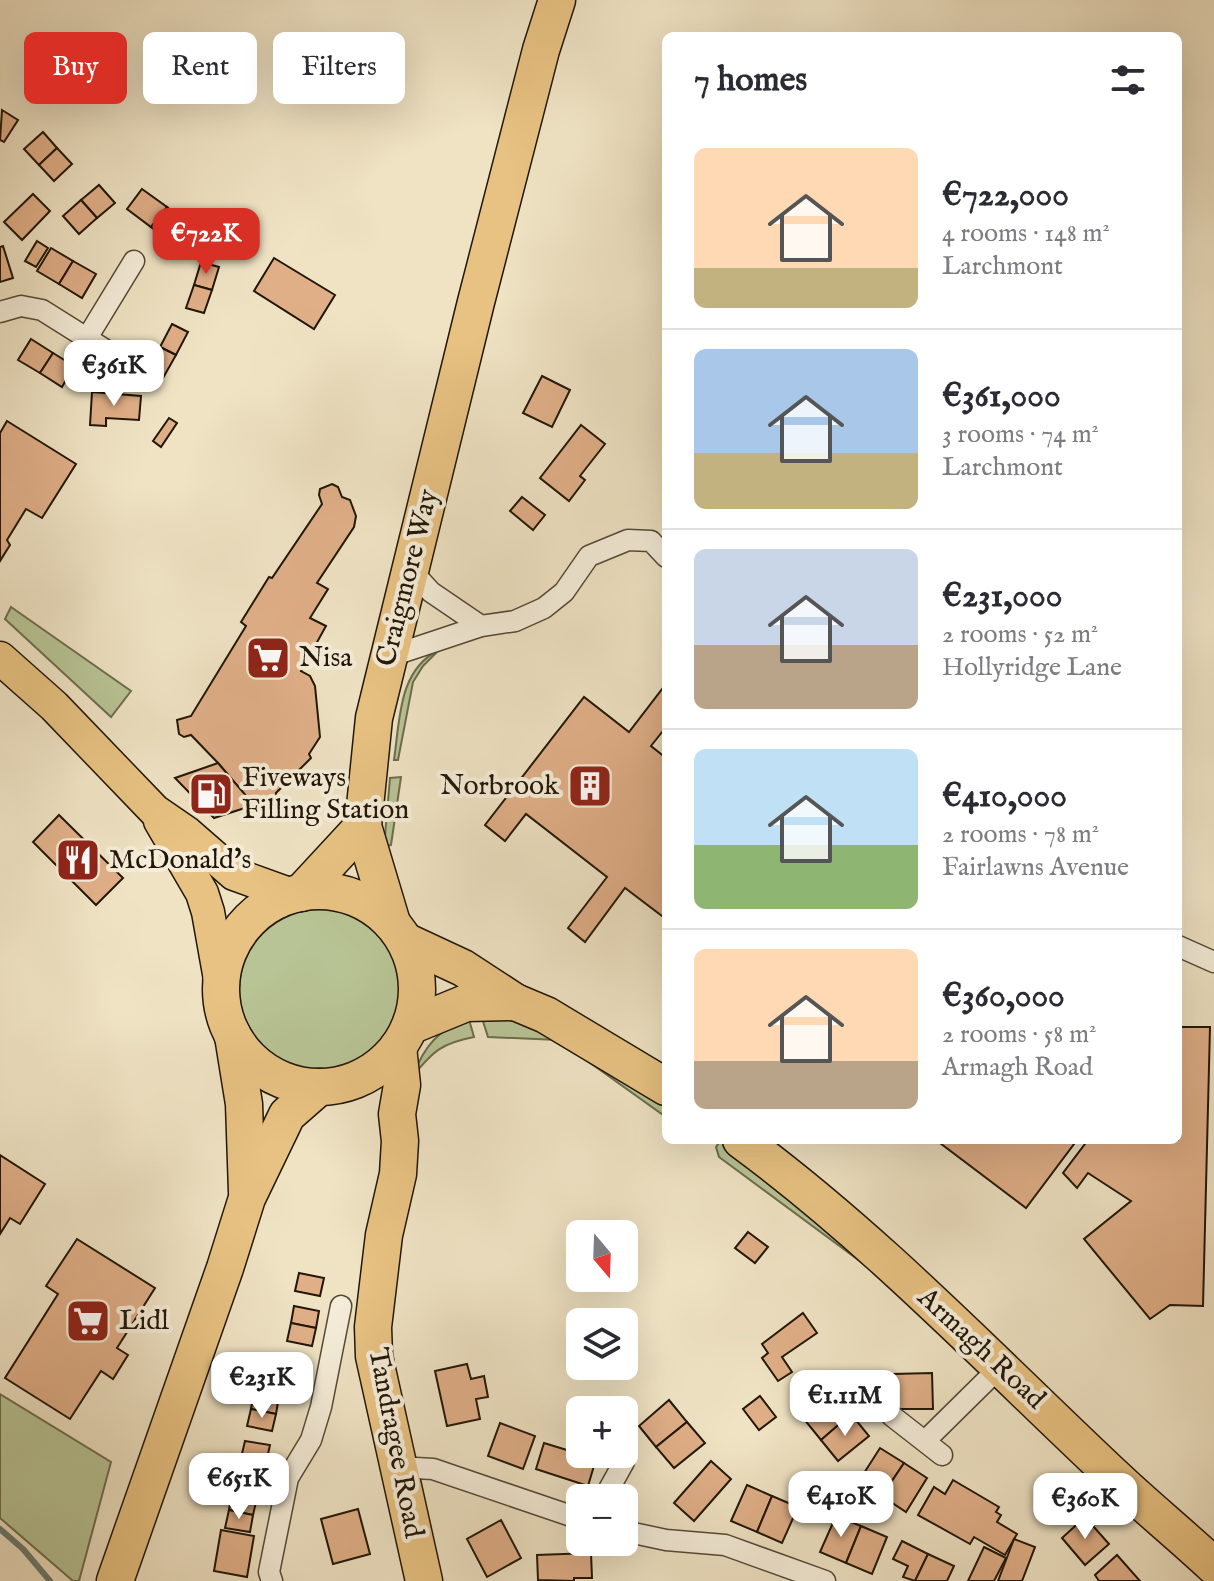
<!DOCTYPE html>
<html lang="en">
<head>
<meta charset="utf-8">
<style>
  body { margin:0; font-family:"IM FELL English",serif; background:#f2f2f3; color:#2b2b33; height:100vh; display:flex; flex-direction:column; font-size:30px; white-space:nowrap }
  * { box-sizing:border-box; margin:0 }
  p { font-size:26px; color:#7c7c81 }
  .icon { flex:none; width:44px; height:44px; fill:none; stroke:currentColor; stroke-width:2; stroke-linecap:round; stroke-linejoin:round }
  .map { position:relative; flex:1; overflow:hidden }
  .details { position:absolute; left:662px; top:32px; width:520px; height:1112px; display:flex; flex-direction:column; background:#fff; border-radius:12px; box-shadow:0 8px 32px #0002 }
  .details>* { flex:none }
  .top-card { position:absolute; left:24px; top:32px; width:518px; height:72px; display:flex; gap:16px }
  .needle { width:52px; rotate:161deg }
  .buttons { position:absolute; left:566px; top:1220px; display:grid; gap:16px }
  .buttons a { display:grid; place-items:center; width:72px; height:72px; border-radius:12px; background:#fff; box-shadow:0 8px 32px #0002; font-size:40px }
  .price { position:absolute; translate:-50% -68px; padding:0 18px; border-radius:16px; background:#fff; color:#222; font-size:26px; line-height:52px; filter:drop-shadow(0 2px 4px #0008) }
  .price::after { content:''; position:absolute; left:50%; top:48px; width:24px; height:18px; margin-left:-12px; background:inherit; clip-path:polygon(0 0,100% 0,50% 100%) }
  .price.active { background:#d93025; color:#fff }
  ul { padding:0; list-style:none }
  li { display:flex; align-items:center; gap:24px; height:200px; padding:0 32px }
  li+li { border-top:2px solid #e1e1e2 }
  li span { display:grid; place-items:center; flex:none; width:224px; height:160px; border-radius:12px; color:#555 }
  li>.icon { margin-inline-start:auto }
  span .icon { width:96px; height:96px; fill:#fffc; stroke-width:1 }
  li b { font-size:34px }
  h2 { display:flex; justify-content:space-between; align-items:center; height:96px; padding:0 32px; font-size:34px }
  .tag { padding:0 28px; border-radius:12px; background:#fff; box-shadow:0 8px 32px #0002; font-size:28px; line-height:72px }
  .tag.active { background:#d93025; color:#fff }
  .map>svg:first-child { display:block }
  .green { fill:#b8c495; stroke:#6c6d4e; stroke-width:2 }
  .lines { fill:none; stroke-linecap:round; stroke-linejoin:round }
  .stream { stroke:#6a7a72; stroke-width:6 }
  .building { fill:#e0af88; stroke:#211607; stroke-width:2 }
  .street-casing { stroke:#544936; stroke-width:23 }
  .primary-casing { stroke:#211607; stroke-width:35 }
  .highway-casing { stroke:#211607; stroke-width:39 }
  .street { stroke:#f5edd9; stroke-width:20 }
  .primary { stroke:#e8c282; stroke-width:32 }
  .highway { stroke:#e8c282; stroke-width:36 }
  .labels { text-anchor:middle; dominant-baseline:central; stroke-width:8; stroke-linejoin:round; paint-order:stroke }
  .street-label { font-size:28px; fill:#211607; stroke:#f5edd9 }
  .poi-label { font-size:28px; fill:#211607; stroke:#f5edd9; text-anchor:start }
</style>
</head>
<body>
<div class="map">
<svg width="1214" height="1581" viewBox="0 0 1214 1581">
  <rect width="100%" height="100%" fill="#efe3c4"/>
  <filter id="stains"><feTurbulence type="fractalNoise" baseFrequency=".0025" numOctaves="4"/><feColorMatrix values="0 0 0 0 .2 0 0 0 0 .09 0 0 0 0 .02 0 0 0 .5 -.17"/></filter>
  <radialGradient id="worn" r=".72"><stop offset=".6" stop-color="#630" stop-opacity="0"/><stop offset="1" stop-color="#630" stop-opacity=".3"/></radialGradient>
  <g class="green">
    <polygon points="11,607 131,691 111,717 5,619"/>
    <path d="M439,650L423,666L413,682L398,760H394C400,720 398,670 439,650Z"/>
    <polygon points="401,777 391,845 384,847 390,778"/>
    <circle cx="321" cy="991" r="82"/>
    <polygon points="481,1015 532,1020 666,1105 666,1117 558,1040 488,1037"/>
    <path d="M468,1016L474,1037C442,1043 433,1051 413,1076C425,1044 438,1032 468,1016Z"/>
    <polygon points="721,1140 726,1140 895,1287 719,1157 716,1147"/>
    <polygon points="0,1394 111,1462 79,1581 73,1581 0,1518"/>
  </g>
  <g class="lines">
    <polyline class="stream" points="0,1529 23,1549 50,1581"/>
  </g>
  <g class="building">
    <polygon points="2,110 18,120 4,142 0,140"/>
    <polygon points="43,132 57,148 39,165 24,149"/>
    <polygon points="57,148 72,164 54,181 39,165"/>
    <polygon points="99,185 115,203 97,218 81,200"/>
    <polygon points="142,189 167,207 151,227 127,209"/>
    <polygon points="33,194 50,211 22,240 4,222"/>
    <polygon points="81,200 97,218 79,234 63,216"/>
    <polygon points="167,207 191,226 176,246 151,227"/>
    <polygon points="37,241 48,248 36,267 25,261"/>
    <polygon points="3,246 13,278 0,282 0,247"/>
    <polygon points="51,248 73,261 59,284 37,271"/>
    <polygon points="274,258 335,295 314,329 254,291"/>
    <polygon points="73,261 96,274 82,298 59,284"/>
    <polygon points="201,262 219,267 212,290 194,285"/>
    <polygon points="194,285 212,290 204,313 186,308"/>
    <polygon points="172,324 188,332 176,355 160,347"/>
    <polygon points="31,339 53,353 40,373 18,360"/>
    <polygon points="160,347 176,355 163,378 148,370"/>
    <polygon points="53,353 74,366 62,387 40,373"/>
    <polygon points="542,376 570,390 552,427 523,413"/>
    <polygon points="92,392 141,396 139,420 106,418 106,426 90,425"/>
    <polygon points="169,418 177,423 161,447 153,441"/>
    <polygon points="7,421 76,464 42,518 26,509 7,540 10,545 0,561 0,433"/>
    <polygon points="581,425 605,444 580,476 585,480 569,501 540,478"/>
    <polygon points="332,484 338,487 342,497 350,500 356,516 354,527 317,583 328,589 310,618 326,626 301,671 310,676 315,686 320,737 309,754 311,758 276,793 277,806 267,812 258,811 218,763 191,735 184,737 179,734 177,720 191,716 246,626 241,622 269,577 272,578 322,504 319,495 320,489"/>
    <polygon points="522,497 545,515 533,530 510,511"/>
    <polygon points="666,684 666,727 651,746 666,758 666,919 625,888 585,942 568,928 607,877 526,814 505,841 485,825 584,697 629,732"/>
    <polygon points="218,763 254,805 214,818 175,778"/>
    <polygon points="59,815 123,878 96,905 33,842"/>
    <polygon points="1178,1027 1210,1027 1203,1306 1170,1305 1150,1319 1084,1239 1131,1201 1088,1173 1077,1188 1063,1173 1088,1140 1178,1140"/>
    <polygon points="936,1140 1077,1140 1026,1208"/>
    <polygon points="0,1155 45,1184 20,1224 10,1218 0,1234"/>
    <polygon points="748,1232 768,1247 755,1263 735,1248"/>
    <polygon points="77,1239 155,1288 117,1348 128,1355 113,1379 101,1371 70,1419 5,1378 58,1294 46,1286"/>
    <polygon points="299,1273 324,1278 320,1296 295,1291"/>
    <polygon points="294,1306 319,1311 316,1328 291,1323"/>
    <polygon points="803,1313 817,1333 782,1357 792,1372 778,1381 762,1358 768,1353 762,1344"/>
    <polygon points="291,1323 316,1328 312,1346 287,1341"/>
    <polygon points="467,1364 471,1379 484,1376 488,1397 476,1399 480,1419 447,1426 435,1371"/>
    <polygon points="932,1373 933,1409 894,1409 893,1374"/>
    <polygon points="254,1391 279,1396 276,1414 251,1409"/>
    <polygon points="833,1393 851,1414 821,1440 803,1418"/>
    <polygon points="760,1396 776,1417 759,1430 743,1409"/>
    <polygon points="669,1400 687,1422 656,1447 639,1426"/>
    <polygon points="251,1409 276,1414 272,1431 247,1426"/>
    <polygon points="851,1414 869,1436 838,1461 821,1440"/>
    <polygon points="687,1422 705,1443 674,1468 656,1447"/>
    <polygon points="500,1423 535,1436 523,1469 488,1456"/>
    <polygon points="245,1441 270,1445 266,1463 241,1458"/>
    <polygon points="544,1443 596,1459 588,1486 536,1469"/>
    <polygon points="880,1448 904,1463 882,1496 859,1481"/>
    <polygon points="241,1458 266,1463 263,1480 238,1475"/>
    <polygon points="711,1461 731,1479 694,1521 674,1503"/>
    <polygon points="904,1463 927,1478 906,1512 882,1496"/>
    <polygon points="953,1480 999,1507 996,1512 1001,1515 997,1522 1017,1534 1005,1555 974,1537 970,1544 918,1515 934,1487 945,1494"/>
    <polygon points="747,1485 772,1496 757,1532 731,1521"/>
    <polygon points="232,1492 257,1498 253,1515 229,1510"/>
    <polygon points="772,1496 798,1507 782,1543 757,1532"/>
    <polygon points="358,1509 370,1554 333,1564 321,1519"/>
    <polygon points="229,1510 253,1515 250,1532 225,1528"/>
    <polygon points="836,1516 861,1526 846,1563 820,1552"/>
    <polygon points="1085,1517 1109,1544 1085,1565 1062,1538"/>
    <polygon points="501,1520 521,1558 487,1577 467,1539"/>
    <polygon points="861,1526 887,1537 872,1574 846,1563"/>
    <polygon points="221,1530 254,1536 247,1577 214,1571"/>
    <polygon points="1014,1539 1035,1547 1022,1581 998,1581"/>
    <polygon points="902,1541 928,1554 915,1581 903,1577 908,1566 893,1559"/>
    <polygon points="984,1547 1006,1558 994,1581 968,1581"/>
    <polygon points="591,1553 592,1578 574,1578 574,1581 538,1580 537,1555"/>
    <polygon points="928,1554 954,1566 947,1581 915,1581"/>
    <polygon points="1117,1555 1140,1581 1099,1581 1095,1575"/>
  </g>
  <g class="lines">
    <g class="street-casing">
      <g id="street">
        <polyline points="0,312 21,306 42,310 112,354"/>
        <polyline points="87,338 134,261"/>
        <polyline points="410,569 431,592 481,626"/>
        <polyline points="388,657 481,626 515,621 544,608 564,592 589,556 628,540 651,541 666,557"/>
        <polyline points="1178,946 1214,962"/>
        <polyline points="892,1416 942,1455"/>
        <polyline points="925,1441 1001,1366"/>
        <polyline points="398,1467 433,1469 580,1519"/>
        <polyline points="608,1498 609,1489 624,1462"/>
        <polyline points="624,1531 666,1540 725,1545 825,1581"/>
        <polyline points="272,1581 269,1572 288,1478 311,1440 321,1407 341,1306"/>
      </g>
    </g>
    <g class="primary-casing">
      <g id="primary">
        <polyline points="0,658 54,706 155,811 187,833 234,874 292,895"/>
        <polyline points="160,821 202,893 208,912 221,985"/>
      </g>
    </g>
    <g class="highway-casing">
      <g id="highway">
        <circle cx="319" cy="989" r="98"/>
        <polyline points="301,893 363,826"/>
        <polyline points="392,923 363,826 374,718 476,302 541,50 557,0"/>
        <polyline points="405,941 463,968 515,1002 546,1015 666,1087"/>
        <polyline points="410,1026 466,1003 515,1002"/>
        <polyline points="233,1036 244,1104 247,1192"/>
        <polyline points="398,1047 402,1085 397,1114 400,1141 398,1174 384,1235 373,1327 374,1356 424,1581"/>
        <path d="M741,1140C878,1241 995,1365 1119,1481C1150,1510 1183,1537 1214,1566"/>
        <polyline points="115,1581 225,1268 247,1198 287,1115 319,1087"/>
      </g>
    </g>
    <use href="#street" class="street"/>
    <use href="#primary" class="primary"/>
    <use href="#highway" class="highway"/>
  </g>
  <defs>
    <g id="supermarket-square" transform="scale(2.3)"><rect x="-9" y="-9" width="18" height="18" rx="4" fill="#8f2418" stroke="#f5edd9"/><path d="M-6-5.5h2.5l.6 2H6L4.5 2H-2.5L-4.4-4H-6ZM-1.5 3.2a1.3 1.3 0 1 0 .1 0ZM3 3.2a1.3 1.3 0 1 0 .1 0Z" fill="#fff"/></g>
    <g id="building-square" transform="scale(2.3)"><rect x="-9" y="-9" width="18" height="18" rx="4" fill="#8f2418" stroke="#f5edd9"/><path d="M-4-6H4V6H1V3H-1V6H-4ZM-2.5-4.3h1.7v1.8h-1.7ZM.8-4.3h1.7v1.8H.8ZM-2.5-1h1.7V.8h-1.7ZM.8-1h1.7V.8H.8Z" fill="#fff"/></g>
    <g id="fuel-square" transform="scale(2.3)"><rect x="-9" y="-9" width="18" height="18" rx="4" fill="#8f2418" stroke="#f5edd9"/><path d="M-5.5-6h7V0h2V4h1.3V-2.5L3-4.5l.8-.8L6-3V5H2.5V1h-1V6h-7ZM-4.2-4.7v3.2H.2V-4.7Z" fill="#fff"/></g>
    <g id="restaurant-square" transform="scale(2.3)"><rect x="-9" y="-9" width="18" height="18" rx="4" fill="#8f2418" stroke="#f5edd9"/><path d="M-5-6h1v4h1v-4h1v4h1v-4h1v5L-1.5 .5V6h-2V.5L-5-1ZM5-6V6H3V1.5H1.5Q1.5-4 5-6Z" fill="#fff"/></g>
  </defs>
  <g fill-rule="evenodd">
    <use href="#supermarket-square" x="268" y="658"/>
    <use href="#building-square" x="590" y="786"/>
    <use href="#fuel-square" x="211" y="794"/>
    <use href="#restaurant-square" x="78" y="860"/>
    <use href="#supermarket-square" x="88" y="1321"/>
  </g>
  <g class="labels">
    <g class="street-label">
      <text transform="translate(408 578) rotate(-76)">Craigmore Way</text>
      <text transform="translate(981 1349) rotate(43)">Armagh Road</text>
      <text transform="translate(395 1443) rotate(79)">Tandragee Road</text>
    </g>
    <g class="poi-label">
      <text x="299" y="658">Nisa</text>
      <text x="242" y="778">Fiveways<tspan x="242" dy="32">Filling Station</tspan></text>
      <text x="559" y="786" text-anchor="end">Norbrook</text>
      <text x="109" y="860">McDonald's</text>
      <text x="119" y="1321">Lidl</text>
    </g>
  </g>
  <rect width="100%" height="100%" filter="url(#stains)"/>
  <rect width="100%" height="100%" fill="url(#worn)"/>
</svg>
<div class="buttons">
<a><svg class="needle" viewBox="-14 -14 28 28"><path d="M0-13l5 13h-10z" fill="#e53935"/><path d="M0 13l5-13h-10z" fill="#7c7c81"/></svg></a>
<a><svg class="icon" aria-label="layers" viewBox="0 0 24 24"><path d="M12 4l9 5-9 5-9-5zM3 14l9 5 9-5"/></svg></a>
<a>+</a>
<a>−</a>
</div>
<b class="price active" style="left:206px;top:276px">€722K</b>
<b class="price" style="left:114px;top:408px">€361K</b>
<b class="price" style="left:262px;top:1420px">€231K</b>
<b class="price" style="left:845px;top:1438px">€1.11M</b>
<b class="price" style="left:239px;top:1521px">€651K</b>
<b class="price" style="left:841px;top:1539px">€410K</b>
<b class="price" style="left:1085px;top:1541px">€360K</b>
<div class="top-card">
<a class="tag active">Buy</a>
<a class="tag">Rent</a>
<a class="tag">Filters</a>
</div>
<section class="details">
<h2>7 homes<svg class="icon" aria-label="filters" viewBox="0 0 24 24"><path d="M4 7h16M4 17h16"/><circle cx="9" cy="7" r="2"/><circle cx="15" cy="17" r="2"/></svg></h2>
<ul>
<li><span style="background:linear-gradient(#ffd9b3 75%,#c2b280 0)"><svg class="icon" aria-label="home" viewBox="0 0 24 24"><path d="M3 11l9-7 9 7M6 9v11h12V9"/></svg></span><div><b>€722,000</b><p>4 rooms · 148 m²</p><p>Larchmont</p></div></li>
<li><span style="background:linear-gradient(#a9c7e8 65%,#c2b280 0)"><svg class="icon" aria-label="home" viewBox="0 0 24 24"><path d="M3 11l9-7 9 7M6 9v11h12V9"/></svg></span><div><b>€361,000</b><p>3 rooms · 74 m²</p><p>Larchmont</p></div></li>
<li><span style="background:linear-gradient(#c9d6e8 60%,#b9a48a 0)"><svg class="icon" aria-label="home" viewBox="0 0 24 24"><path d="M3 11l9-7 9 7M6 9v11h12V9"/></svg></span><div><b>€231,000</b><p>2 rooms · 52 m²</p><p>Hollyridge Lane</p></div></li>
<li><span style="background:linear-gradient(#bfe0f5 60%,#8fb573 0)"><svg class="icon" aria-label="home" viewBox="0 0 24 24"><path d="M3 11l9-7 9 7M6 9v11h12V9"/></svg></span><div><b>€410,000</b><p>2 rooms · 78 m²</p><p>Fairlawns Avenue</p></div></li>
<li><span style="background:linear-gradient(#ffd9b3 70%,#b9a48a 0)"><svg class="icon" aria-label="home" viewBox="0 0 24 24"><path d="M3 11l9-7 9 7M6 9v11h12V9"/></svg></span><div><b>€360,000</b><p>2 rooms · 58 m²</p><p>Armagh Road</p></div></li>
</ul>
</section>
</div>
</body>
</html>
